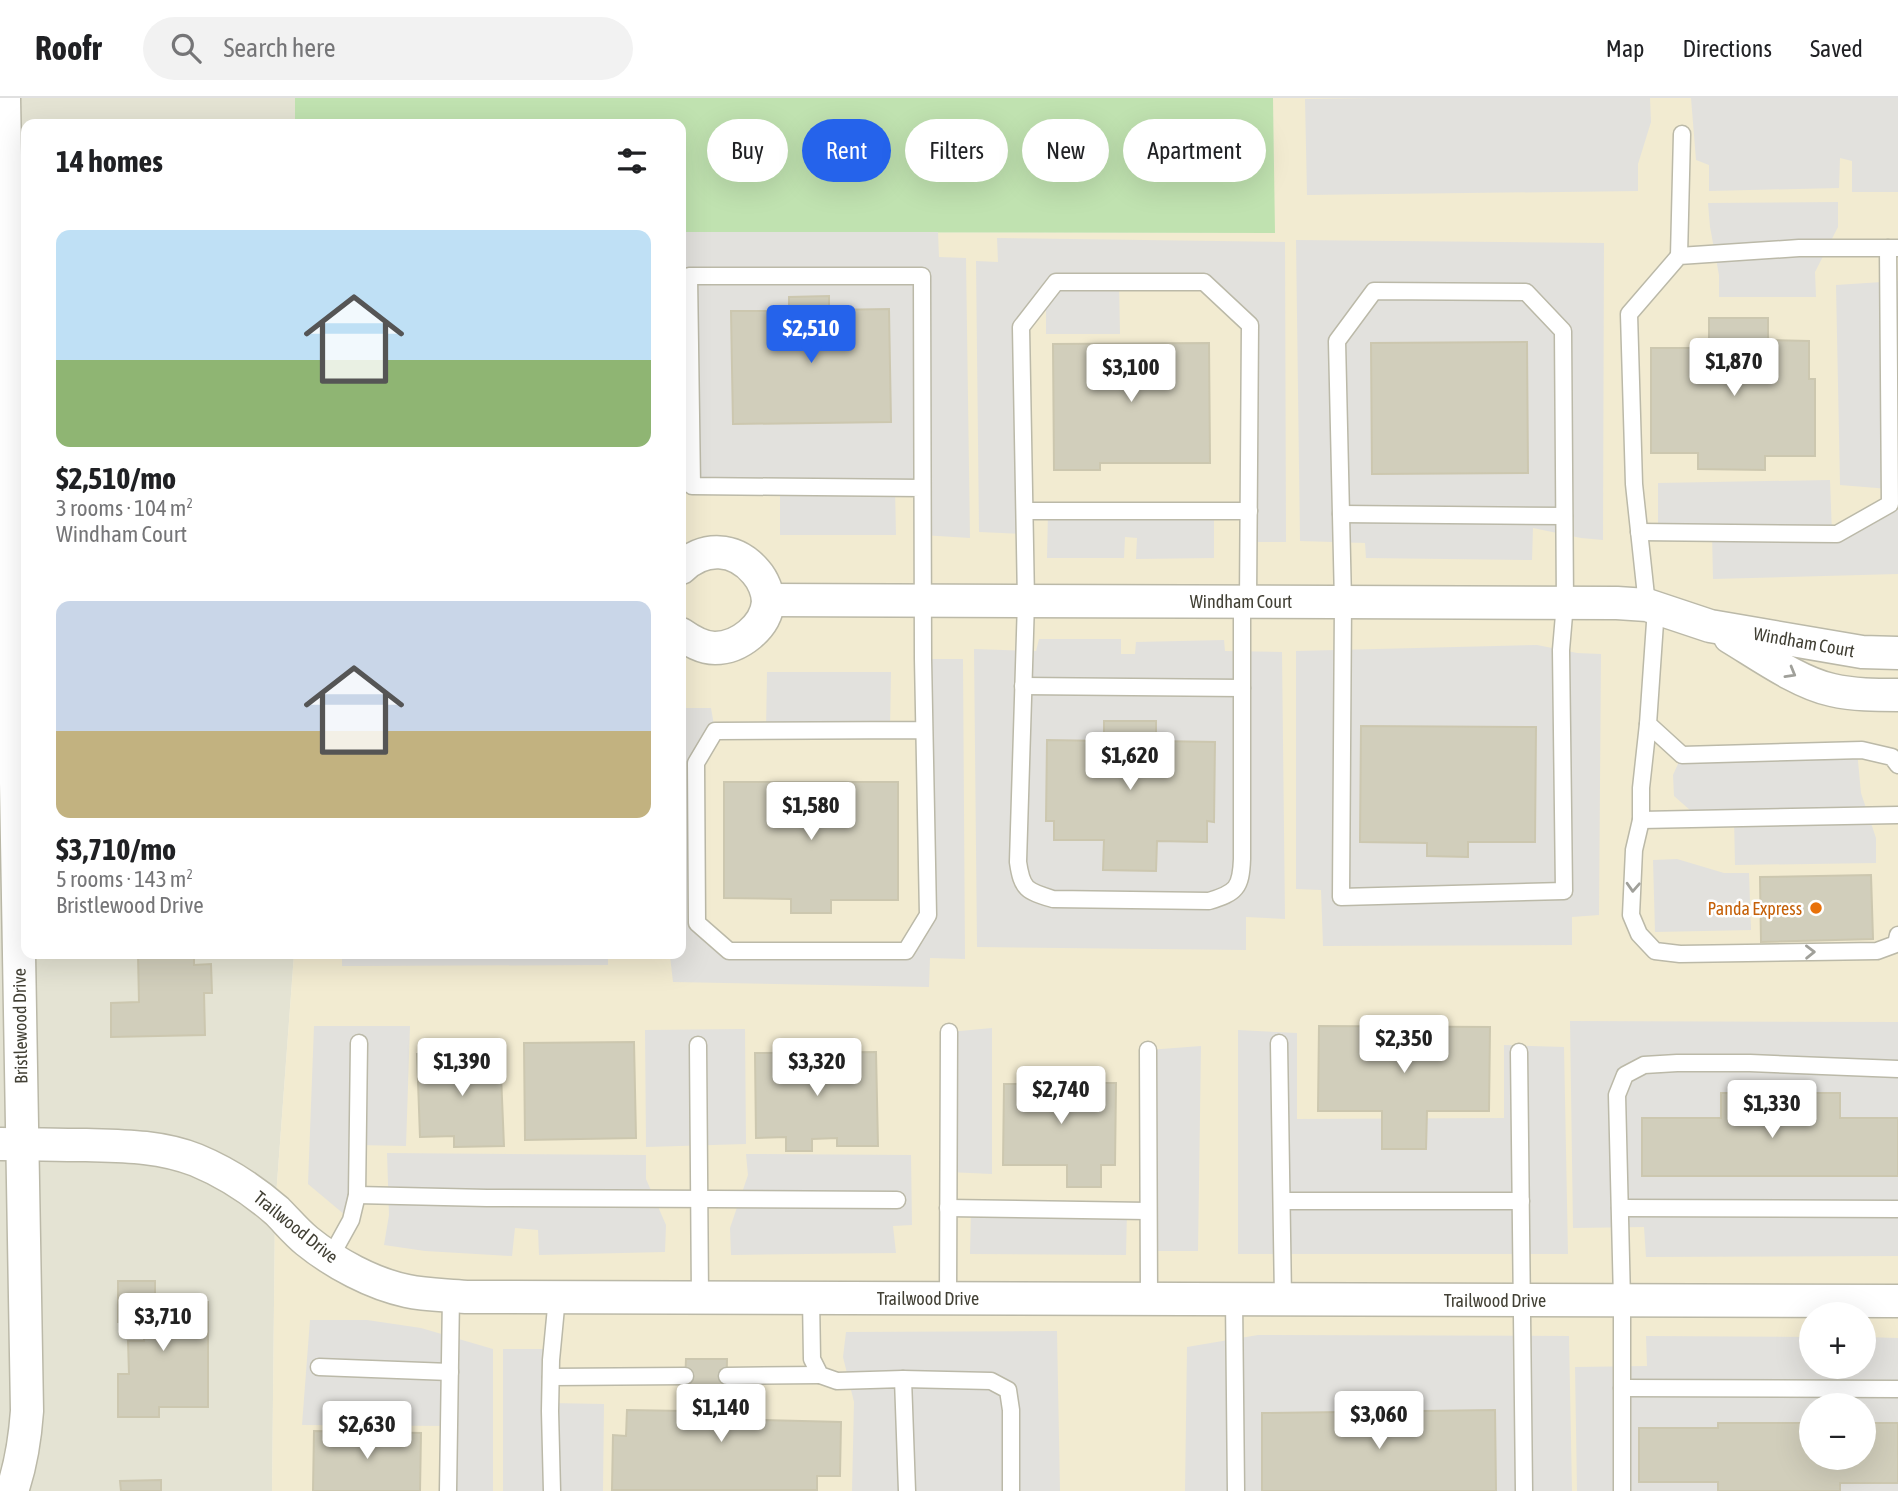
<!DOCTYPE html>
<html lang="en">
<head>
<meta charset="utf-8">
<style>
  body { margin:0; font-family:"Asap Condensed",sans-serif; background:#f2f2f2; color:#202124; height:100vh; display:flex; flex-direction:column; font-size:26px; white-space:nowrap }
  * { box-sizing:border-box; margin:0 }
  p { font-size:23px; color:#757577 }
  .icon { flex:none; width:38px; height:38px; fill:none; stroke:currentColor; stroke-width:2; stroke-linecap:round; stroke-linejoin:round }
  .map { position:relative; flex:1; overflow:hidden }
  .details { position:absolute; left:21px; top:21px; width:665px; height:840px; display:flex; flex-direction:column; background:#fff; border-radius:14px; box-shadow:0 7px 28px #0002 }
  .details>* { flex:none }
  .guide { position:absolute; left:707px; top:21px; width:665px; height:63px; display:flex; gap:14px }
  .fabs { position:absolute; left:1799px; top:1204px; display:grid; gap:14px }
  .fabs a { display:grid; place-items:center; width:77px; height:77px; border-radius:50%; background:#fff; box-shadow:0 7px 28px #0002; font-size:35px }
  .price { position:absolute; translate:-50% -60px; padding:0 16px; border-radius:7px; background:#fff; color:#222; font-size:23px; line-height:46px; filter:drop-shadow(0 2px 4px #0008) }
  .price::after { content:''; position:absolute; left:50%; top:42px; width:21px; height:16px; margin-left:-10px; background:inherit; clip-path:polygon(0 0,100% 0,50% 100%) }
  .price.selected { background:#2563eb; color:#fff }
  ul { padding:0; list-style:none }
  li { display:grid; align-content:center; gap:14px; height:371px; padding:0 35px }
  li span { display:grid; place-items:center; height:217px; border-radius:14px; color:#555 }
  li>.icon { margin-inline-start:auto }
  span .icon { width:126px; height:126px; fill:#fffc; stroke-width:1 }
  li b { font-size:30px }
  h2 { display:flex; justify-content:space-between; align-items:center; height:84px; padding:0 35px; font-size:30px }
  .pill { padding:0 24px; border-radius:32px; background:#fff; box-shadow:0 7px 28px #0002; font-size:24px; line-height:63px }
  .pill.selected { background:#2563eb; color:#fff }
  header { display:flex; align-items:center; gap:42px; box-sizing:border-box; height:98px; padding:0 35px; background:#fff; border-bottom:2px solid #e0e0e0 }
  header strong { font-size:33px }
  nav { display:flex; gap:38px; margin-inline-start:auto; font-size:24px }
  .search { width:490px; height:63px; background:#f2f2f2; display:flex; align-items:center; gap:18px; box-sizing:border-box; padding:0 24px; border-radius:38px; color:#757577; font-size:26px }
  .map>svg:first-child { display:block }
  .residential { fill:#e4e3d3 }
  .commercial { fill:#f2ebd1; fill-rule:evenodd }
  .green { fill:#c0e2b0 }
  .parking { fill:#e2e1dd; fill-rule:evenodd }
  .building { fill:#d1cebb; stroke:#ccc7af; stroke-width:2 }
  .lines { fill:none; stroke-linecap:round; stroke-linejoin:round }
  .service-casing { stroke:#bbb9a8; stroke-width:19 }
  .minor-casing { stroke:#bbb9a8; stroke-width:35 }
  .service { stroke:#fff; stroke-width:16 }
  .minor { stroke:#fff; stroke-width:32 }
  .oneway { stroke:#a0a09a }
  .food-dot { fill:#e8710a; stroke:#fff; stroke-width:2.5 }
  .labels { text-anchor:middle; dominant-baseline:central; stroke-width:5; stroke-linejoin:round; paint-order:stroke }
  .street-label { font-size:18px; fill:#424035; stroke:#fff }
  .food-label { font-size:18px; fill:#c56008; stroke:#fff; text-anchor:end }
</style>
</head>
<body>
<header>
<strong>Roofr</strong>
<div class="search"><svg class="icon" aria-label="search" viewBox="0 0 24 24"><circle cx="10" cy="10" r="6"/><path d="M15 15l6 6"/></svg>Search here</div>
<nav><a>Map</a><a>Directions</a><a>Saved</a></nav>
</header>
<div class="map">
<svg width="1898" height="1393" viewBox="0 0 1898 1393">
  <rect width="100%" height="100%" fill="#f1f0e5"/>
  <polygon class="residential" points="0,0 295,0 295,26 26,26 26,856 294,856 275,1112 272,1393 0,1393"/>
  <path class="commercial" d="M1273,0H1898V1393H272L275,1112L294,856H681V134L1274,135ZM1811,1216H1864V1269H1811ZM1811,1307H1864V1360H1811Z"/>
  <polygon class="green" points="295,0 1273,0 1275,135 681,134 681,26 295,26"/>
  <g class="parking">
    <polygon points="1374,0 1650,0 1651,24 1638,66 1638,93 1307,97 1305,1"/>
    <polygon points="1691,0 1898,0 1898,94 1852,94 1852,63 1840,60 1839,90 1709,93 1709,67 1696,62"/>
    <polygon points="1838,104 1838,129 1815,174 1816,199 1719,199 1719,177 1710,129 1708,105"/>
    <path d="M681,134H938L939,159L966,160L970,440L922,437V390H895L896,437H780V389L681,388ZM829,198V212L889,211L890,324L733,326L732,214L789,213L790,199Z"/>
    <polygon points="997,140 1285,144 1286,444 1249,444 1250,227 1204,184 1119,184 1120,236 1046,236 1046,198 1021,229 1025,436 979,434 976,163 998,164"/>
    <polygon points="1296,142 1604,145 1603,442 1581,440 1533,430 1532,462 1366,460 1365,445 1300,443"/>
    <polygon points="1898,183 1898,476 1713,481 1712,435 1658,434 1658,385 1830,382 1832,436 1889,406 1889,391 1840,387 1836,187"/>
    <polygon points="1048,413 1214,413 1214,460 1136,461 1137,440 1125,439 1124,460 1047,460"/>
    <polygon points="1039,541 1121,541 1121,556 1135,556 1136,544 1224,542 1225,553 1282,554 1285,821 1246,819 1246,852 977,849 974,551 1036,553"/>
    <path d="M1537,547L1577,555L1601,556L1599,817L1572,819V847L1323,848L1321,792L1296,791V553ZM1361,628L1536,629L1535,744H1468L1467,759L1427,758V745L1360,744Z"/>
    <polygon points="923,561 963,561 965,861 930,860 929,889 673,884 670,858 645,856 681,856 681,610 711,610 715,633 696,665 697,826 729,853 906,853 928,817"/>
    <polygon points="767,574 891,574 890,632 766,632"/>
    <polygon points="1857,652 1861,695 1876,740 1876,765 1735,767 1734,720 1699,720 1674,698 1673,677 1682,657"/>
    <polygon points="1677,761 1724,775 1749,775 1751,832 1655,834 1653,762"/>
    <polygon points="342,856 608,856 608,867 342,868"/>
    <polygon points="1570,923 1898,924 1898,1020 1840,1020 1840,995 1722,995 1721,1020 1642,1020 1642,1078 1898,1078 1898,1158 1646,1159 1644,1129 1573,1130"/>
    <polygon points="314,928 410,928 406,1048 358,1047 351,1122 308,1086"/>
    <polygon points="992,930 992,1076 948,1074 949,934"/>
    <polygon points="745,931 746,1046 646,1049 645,932"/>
    <polygon points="1238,932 1297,935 1297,1021 1504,1020 1504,947 1564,949 1568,1156 1238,1156"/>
    <polygon points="1201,948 1198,1153 1148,1153 1148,952"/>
    <polygon points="387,1055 646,1057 646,1081 666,1127 665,1154 539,1157 538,1132 515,1130 512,1158 425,1153 384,1147 389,1117"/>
    <polygon points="746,1056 911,1057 912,1127 893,1128 896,1155 731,1157 730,1130 748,1077"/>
    <polygon points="971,1111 1127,1113 1126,1157 970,1156"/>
    <polygon points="310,1222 367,1222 421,1230 493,1251 493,1393 448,1393 449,1328 302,1327"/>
    <polygon points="1057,1233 1060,1393 852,1393 854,1304 843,1259 846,1234"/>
    <polygon points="1258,1237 1569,1238 1572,1393 1185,1393 1187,1249"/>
    <polygon points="1646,1238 1811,1239 1811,1269 1864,1269 1864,1239 1898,1240 1898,1325 1864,1325 1864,1307 1811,1307 1811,1325 1719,1325 1718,1330 1639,1331 1639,1384 1718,1384 1718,1393 1577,1393 1575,1269 1647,1268"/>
    <polygon points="503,1251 553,1251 551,1305 604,1306 603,1393 503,1393"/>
    <rect x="1840" y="1385" width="58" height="8"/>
  </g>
  <g class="building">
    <polygon points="829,198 829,212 889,211 891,324 733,326 731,213 789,213 789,199"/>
    <polygon points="1709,220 1768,220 1768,242 1809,243 1809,281 1815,281 1815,358 1765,358 1765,372 1698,371 1698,355 1651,355 1651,250 1709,250"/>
    <polygon points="1527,244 1528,375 1372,376 1371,245"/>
    <polygon points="1209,245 1210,365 1100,365 1100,372 1054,372 1053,246"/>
    <polygon points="1104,623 1156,623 1156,643 1215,644 1214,724 1207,723 1207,744 1157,743 1156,773 1103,772 1104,742 1054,742 1054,723 1046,723 1047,642 1104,643"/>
    <polygon points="1361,628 1536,629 1535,744 1468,744 1468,759 1427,758 1427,745 1360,744"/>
    <polygon points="724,684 898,684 898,802 831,802 831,815 791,815 791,801 724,800"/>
    <polygon points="1871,777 1873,841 1761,844 1760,779"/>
    <polygon points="138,856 194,856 194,867 211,866 212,895 204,895 205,937 111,939 111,905 139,904"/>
    <polygon points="1319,928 1490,929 1489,1013 1427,1013 1426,1051 1382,1051 1382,1013 1318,1013"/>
    <polygon points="634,944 636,1040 525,1042 524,945"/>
    <polygon points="500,953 504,1048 454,1049 454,1038 420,1039 417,956"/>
    <polygon points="876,954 878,1048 837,1048 837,1040 812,1041 812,1053 786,1053 786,1039 756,1040 755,955"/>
    <polygon points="1025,974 1057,974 1057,985 1116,985 1115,1067 1101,1067 1101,1089 1067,1089 1067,1067 1003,1067 1004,986 1025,986"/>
    <polygon points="1721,995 1840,995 1840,1020 1898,1020 1898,1078 1642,1078 1642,1020 1721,1020"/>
    <polygon points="118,1183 155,1183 155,1204 208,1204 208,1309 159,1309 159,1319 118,1319 118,1276 129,1276 128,1243 144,1243 144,1224 118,1224"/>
    <polygon points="686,1261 727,1261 726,1308 758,1309 757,1322 841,1324 840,1378 817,1378 817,1392 612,1392 613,1337 626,1338 627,1312 684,1313"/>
    <polygon points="1495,1312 1496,1393 1262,1393 1262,1315"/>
    <polygon points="1718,1325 1811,1325 1811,1360 1864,1360 1864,1325 1898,1325 1898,1385 1840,1385 1840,1393 1718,1393 1718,1384 1639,1384 1639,1330 1718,1330"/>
    <polygon points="314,1333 421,1335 420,1393 313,1393"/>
    <polygon points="161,1382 161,1393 121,1393 120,1383"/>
  </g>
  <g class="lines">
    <g class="service-casing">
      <g id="service">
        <polyline points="1679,158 1682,36"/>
        <polygon points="1374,193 1526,194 1563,233 1565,505 1561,552 1564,793 1341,799 1343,504 1337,243"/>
        <polyline points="922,390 692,388 689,178 922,178 923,561 928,817 906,853 729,853 697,825 696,665 715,633 924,632"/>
        <polyline points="1025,413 1249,413"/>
        <polyline points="1341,416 1564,418"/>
        <polyline points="1639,434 1837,436 1890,406 1888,150"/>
        <path d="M1242,503V761C1241,790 1236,795 1209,803L1053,801C1027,793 1022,792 1018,764L1026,503L1021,229L1056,184H1204L1250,227L1248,503"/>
        <polyline points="1647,507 1634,386 1629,216 1679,158 1799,150 1898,150"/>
        <polyline points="1656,510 1648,626 1682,657 1862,652 1892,659 1898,667"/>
        <polyline points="1023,588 1242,590"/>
        <polyline points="1648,626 1641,690 1641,722 1898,717"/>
        <polyline points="1641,722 1634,752 1631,817 1639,836 1655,853 1680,856 1877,853 1896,846 1898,837"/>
        <polyline points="1279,945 1283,1201"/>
        <polyline points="698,947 700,1200"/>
        <polyline points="1148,952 1149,1201"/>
        <polyline points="1519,954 1524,1393"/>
        <polyline points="357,1097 487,1100 897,1102"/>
        <polyline points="1283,1103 1521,1103"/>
        <polyline points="948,1110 1148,1113"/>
        <polyline points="1620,1110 1898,1111"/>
        <polyline points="330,1160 351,1122 357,1097 359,945"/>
        <polyline points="811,1200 812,1261 820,1277 837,1283 903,1281 907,1393"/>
        <polyline points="948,1200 949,934"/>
        <polyline points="1234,1201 1236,1393"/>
        <polyline points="319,1269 450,1274"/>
        <polyline points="727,1278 820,1277"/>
        <polyline points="551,1279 685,1278"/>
        <polyline points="903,1281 991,1283 1008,1292 1011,1312 1011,1393"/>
        <polyline points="1622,1290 1898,1291"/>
        <polyline points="448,1393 451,1198"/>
        <polyline points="552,1393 550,1313 551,1262 557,1199"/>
        <polyline points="1622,1393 1622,1202 1617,997 1625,977 1644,967 1677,965 1750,965 1898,971"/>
      </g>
    </g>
    <g class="minor-casing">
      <g id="minor">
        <path d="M4,0L27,1313C25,1341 21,1367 12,1393"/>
        <path d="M681,470C704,448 735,449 756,474C763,482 768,494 768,504C766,529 739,550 715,550C702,550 691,543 681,536"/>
        <polyline points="768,502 1617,505 1647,507 1710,528 1862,554 1898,555"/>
        <path d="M1730,539C1760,557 1799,585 1832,592C1854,597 1876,597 1898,597"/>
        <path d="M0,1046C29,1046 57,1047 86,1047C124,1048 160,1048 196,1062C225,1074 253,1092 277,1113C287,1123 296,1134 307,1143C334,1165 373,1186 407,1193C426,1197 446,1197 466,1199L1898,1203"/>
      </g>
    </g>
    <use href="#service" class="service"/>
    <use href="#minor" class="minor"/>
  </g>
  <defs><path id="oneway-chevron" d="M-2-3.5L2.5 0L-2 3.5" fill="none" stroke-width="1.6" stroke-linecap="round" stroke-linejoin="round" transform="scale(1.75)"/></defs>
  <g class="oneway">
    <use href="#oneway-chevron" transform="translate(1791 575) rotate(30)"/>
    <use href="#oneway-chevron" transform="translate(1633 789) rotate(93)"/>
    <use href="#oneway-chevron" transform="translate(1810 854) rotate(-1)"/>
  </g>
  <circle class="food-dot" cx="1816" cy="810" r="7"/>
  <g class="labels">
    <g class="street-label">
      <text x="1241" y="503">Windham Court</text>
      <text transform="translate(1804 544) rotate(10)">Windham Court</text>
      <text transform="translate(20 928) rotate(-91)">Bristlewood Drive</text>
      <text transform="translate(296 1129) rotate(39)">Trailwood Drive</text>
      <text x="928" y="1200">Trailwood Drive</text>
      <text x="1495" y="1202">Trailwood Drive</text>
    </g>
    <g class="food-label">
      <text x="1802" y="810">Panda Express</text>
    </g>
  </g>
</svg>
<div class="fabs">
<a>+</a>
<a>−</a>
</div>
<b class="price selected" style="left:811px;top:267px">$2,510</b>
<b class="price" style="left:1734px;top:300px">$1,870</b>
<b class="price" style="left:1131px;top:306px">$3,100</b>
<b class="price" style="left:1130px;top:694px">$1,620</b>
<b class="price" style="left:811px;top:744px">$1,580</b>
<b class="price" style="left:1404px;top:977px">$2,350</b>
<b class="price" style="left:462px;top:1000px">$1,390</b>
<b class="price" style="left:817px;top:1000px">$3,320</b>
<b class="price" style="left:1061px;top:1028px">$2,740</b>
<b class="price" style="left:1772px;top:1042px">$1,330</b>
<b class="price" style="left:163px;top:1255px">$3,710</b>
<b class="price" style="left:721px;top:1346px">$1,140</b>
<b class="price" style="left:1379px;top:1353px">$3,060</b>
<b class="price" style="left:367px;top:1363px">$2,630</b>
<div class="guide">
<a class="pill">Buy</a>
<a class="pill selected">Rent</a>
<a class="pill">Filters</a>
<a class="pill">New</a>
<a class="pill">Apartment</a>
</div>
<section class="details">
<h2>14 homes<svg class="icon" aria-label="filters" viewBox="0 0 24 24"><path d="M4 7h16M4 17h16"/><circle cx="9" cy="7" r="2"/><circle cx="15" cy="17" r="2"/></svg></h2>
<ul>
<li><span style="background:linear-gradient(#bfe0f5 60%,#8fb573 0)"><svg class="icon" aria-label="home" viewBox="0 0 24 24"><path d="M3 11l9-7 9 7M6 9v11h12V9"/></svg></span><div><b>$2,510/mo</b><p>3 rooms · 104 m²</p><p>Windham Court</p></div></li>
<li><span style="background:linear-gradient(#c9d6e8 60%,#c2b280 0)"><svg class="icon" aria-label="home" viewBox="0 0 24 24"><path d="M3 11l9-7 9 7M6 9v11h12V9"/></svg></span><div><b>$3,710/mo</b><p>5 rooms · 143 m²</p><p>Bristlewood Drive</p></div></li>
</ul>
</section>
</div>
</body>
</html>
